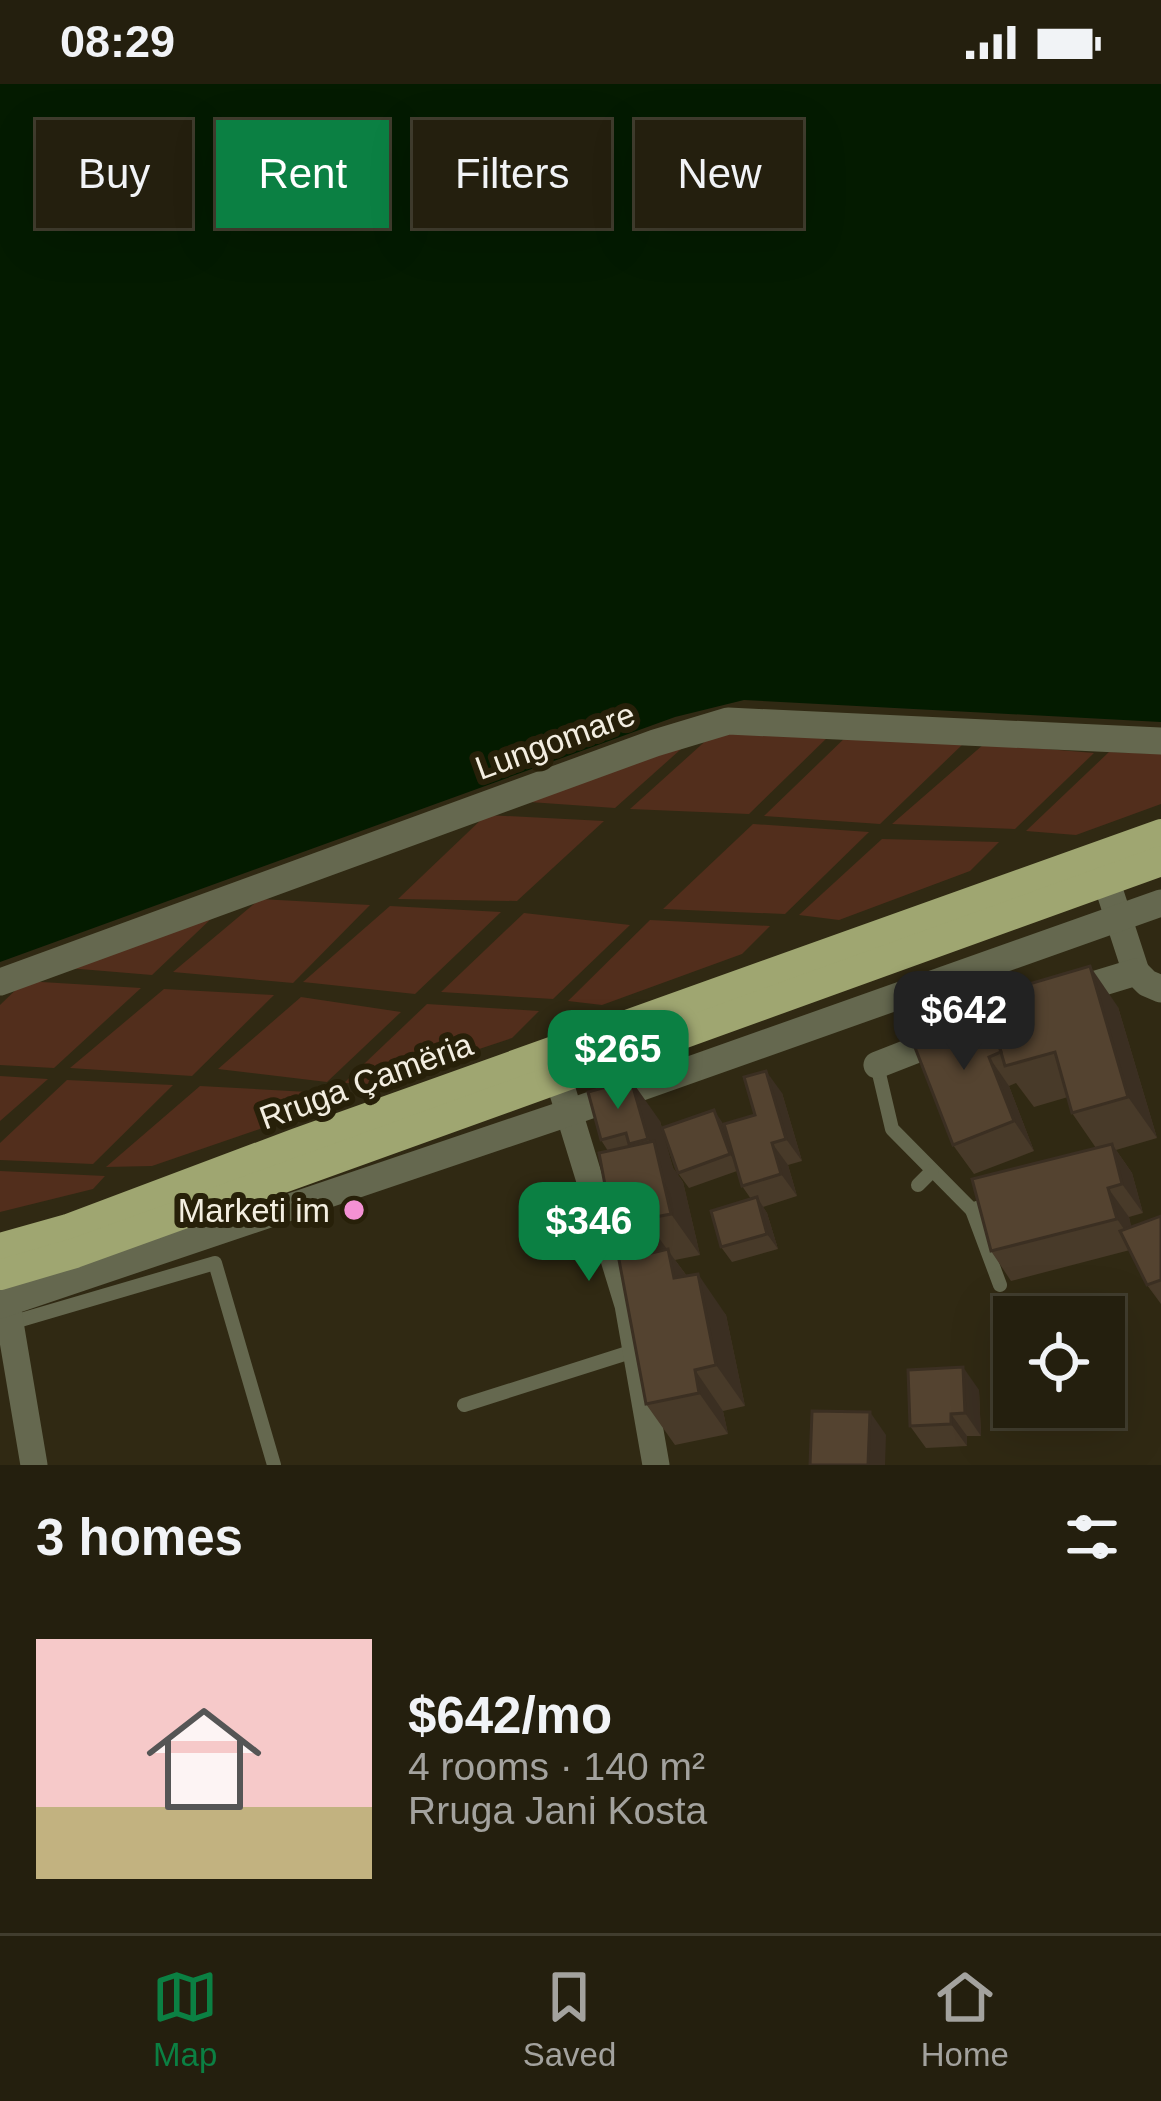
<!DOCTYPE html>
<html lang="en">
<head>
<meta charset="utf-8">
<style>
  body { margin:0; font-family:Helvetica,sans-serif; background:#2c2717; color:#f1f3f6; height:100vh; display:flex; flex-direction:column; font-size:45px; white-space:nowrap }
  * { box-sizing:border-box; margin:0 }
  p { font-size:39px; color:#a3a29e }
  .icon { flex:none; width:66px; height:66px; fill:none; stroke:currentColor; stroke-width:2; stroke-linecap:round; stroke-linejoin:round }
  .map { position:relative; height:1381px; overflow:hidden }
  .sheet { display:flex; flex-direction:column; background:#241f0e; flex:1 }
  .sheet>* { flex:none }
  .guide { position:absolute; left:36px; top:36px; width:1089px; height:108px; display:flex; gap:24px }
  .fabs { position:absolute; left:993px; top:1212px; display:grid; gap:24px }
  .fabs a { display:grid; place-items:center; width:132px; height:132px; border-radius:0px; background:#241f0e; box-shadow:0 12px 48px #0002,0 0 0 3px #413d2e; font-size:60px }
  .price { position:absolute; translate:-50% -102px; padding:0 27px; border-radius:24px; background:#0b8043; color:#fff; font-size:39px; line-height:78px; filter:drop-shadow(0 3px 6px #0008) }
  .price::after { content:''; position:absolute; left:50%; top:72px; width:36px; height:27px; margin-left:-18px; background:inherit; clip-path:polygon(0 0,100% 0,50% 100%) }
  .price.current { background:#222; color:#fff }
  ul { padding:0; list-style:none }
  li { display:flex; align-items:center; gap:36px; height:300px; padding:0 36px }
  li+li { border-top:3px solid #413d2e }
  li span { display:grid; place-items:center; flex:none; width:336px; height:240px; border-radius:0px; color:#555 }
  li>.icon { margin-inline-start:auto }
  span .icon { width:144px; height:144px; fill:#fffc; stroke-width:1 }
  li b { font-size:51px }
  h2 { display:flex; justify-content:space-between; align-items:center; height:144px; padding:0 36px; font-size:51px }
  .tag { padding:0 42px; border-radius:0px; background:#241f0e; box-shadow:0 12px 48px #0002,0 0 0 3px #413d2e; font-size:42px; line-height:108px }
  .tag.current { background:#0b8043; color:#fff }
  .status { display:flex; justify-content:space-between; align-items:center; height:84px; padding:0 60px; background:#241f0e; direction:ltr }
  .status svg { height:33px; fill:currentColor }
  .tab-bar { display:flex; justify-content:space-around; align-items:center; height:168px; border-top:3px solid #413d2e; background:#241f0e; font-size:33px; color:#a3a29e }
  .tab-bar a { display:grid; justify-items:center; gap:6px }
  .tab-bar .current { color:#0b8043 }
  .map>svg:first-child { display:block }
  .green { fill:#522e1c }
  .water { fill:#041b00 }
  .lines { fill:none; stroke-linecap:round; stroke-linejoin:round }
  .lane { stroke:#65684f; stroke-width:14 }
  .street { stroke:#65684f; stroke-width:27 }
  .primary { stroke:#9fa671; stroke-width:30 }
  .wall { fill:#483a29 }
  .shaded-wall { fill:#3b2f22 }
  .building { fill:#544330; stroke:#3b2f22; stroke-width:3 }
  .poi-dot { fill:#f491d4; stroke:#272009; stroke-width:4.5 }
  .labels { text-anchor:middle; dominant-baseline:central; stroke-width:12; stroke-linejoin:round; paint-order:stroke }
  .street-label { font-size:33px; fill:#f3eee1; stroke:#272009 }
  .poi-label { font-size:33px; fill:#f3eee1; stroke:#272009; text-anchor:end }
</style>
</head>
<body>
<div class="status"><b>08:29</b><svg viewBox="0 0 49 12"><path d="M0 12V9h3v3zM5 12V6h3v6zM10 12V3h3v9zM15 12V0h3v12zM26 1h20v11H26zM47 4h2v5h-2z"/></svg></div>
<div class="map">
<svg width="1161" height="1381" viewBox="0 0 1161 1381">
  <rect width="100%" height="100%" fill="#302913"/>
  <g class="green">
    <polygon points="708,641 615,724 501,716"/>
    <polygon points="721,643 832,649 749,730 630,725"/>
    <polygon points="849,650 964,659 880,740 764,732"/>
    <polygon points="984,660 1094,669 1015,745 892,740"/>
    <polygon points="1109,668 1161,670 1161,720 1076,751 1026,747"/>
    <polygon points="486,731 604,737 517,817 398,815"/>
    <polygon points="753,740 869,748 785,830 663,825"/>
    <polygon points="882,755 999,758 970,787 839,836 799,831"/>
    <polygon points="234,813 152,891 44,882"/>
    <polygon points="260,815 370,821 293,899 173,888"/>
    <polygon points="390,822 501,828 415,910 303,898"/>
    <polygon points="524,829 630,841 553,915 441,908"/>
    <polygon points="650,836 770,842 742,870 602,921 568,917"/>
    <polygon points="25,897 141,904 54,984 0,981 0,921"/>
    <polygon points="164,905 274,911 192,992 70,984"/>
    <polygon points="301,913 401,928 327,998 218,985"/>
    <polygon points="427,920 539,927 512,954 374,1000 344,999"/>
    <polygon points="0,992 48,995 0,1037"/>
    <polygon points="67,996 173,1001 93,1080 0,1076 0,1059"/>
    <polygon points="200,1002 308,1008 280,1038 152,1082 106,1083"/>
    <polygon points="0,1087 105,1092 93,1105 0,1128"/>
  </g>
  <polygon class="water" points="0,0 1161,0 1161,638 744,616 675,633 0,878"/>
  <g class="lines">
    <g class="lane">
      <polyline points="877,981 892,1045 972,1126 995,1117"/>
      <polyline points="918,1101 932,1087"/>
      <polyline points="972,1126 1000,1201"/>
      <polyline points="7,1240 215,1179 274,1381"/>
      <polyline points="464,1321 637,1266"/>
    </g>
    <g class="street">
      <polyline points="1106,796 1136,888"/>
      <polyline points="0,898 655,659 728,637 1161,657"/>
      <polyline points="1067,909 1136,888 1147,899 1161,905"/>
      <polyline points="552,973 628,1221 656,1381"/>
      <polyline points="877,981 946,954"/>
      <polyline points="4,1203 34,1381"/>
      <polyline points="0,1221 571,1028 1161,819"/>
    </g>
    <g class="primary">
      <polyline points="0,1164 68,1145 297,1059 1161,750"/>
      <polyline points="0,1191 75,1169 1161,777"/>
    </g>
  </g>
  <g class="wall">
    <polygon points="984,919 988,925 1118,923 1157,1054 1116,1066 1132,1089 1143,1129 1129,1133 1131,1143 1161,1132 1161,1220 1147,1201 1130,1166 1011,1197 991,1167 1096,1064 1072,1029 1068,1013 1034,1023 1016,999 1009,1002 1034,1067 974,1090 953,1061"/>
    <polygon points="782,1009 802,1077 788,1081 797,1112 763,1123 767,1129 778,1165 732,1178 721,1163 751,1115 742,1102 737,1087 689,1104 678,1089 662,1046 673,1084 683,1098 700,1171 675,1176 687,1192 726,1231 745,1322 723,1327 728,1350 675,1361 646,1320 608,1067 601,1056 660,1037 662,1044 724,1040 755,1031"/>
    <polygon points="979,1306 981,1352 967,1352 967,1362 926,1364 910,1342"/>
  </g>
  <g class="shaded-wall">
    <polygon points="1090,882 1118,923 1157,1054 1128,1013"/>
    <polygon points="989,973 1009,1002 1034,1067 1014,1037"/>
    <polygon points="766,987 782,1009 802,1077 786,1055"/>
    <polygon points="631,996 660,1037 673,1084 683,1098 700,1171 671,1130 657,1068 648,1055"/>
    <polygon points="714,1026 724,1041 740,1085 730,1070"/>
    <polygon points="772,1059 788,1081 797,1112 781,1090"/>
    <polygon points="1112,1060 1132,1089 1143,1129 1122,1100"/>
    <polygon points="1108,1104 1129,1133 1137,1164 1117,1135"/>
    <polygon points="757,1113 767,1129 778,1165 767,1150"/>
    <polygon points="645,1135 697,1206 703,1235 652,1169"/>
    <polygon points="698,1190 726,1231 745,1322 716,1281"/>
    <polygon points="963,1283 979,1306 981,1352 965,1329"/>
    <polygon points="695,1286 723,1327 728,1350 699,1309"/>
    <polygon points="870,1328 886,1351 885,1381 868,1381"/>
    <polygon points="951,1330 967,1352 967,1362 951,1340"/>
  </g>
  <g class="building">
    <polygon points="1090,882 1128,1013 1072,1029 1055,968 1005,982 985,913"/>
    <polygon points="984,919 1001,968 989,973 1014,1037 953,1061 909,948"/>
    <polygon points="766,987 786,1055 772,1059 781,1090 742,1102 724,1040 755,1031 744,993"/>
    <polygon points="631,996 648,1055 629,1060 626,1049 601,1056 588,1008"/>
    <polygon points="714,1026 730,1070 678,1089 662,1044"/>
    <polygon points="654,1057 671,1130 645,1135 652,1169 668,1165 674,1194 698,1190 716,1281 695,1286 699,1309 646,1320 599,1069"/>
    <polygon points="1112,1060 1122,1100 1108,1104 1117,1135 991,1167 972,1095"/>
    <polygon points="757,1113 767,1150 721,1163 711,1127"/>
    <polygon points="1161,1132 1161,1196 1147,1201 1120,1147"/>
    <polygon points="963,1283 965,1329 951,1330 951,1340 910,1342 908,1286"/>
    <polygon points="812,1327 870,1328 868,1381 810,1381"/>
  </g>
  <circle class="poi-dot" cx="354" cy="1126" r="12"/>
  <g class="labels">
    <g class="street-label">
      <text transform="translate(555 657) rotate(-20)">Lungomare</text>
      <text transform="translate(366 997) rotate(-20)">Rruga Çamëria</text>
    </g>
    <g class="poi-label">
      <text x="330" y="1126">Marketi im</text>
    </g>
  </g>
</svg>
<div class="fabs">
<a><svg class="icon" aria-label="locate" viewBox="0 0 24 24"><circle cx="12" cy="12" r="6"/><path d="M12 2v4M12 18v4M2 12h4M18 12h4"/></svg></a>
</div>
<b class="price current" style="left:964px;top:989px">$642</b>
<b class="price" style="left:618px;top:1028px">$265</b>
<b class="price" style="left:589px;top:1200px">$346</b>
<div class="guide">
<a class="tag">Buy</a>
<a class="tag current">Rent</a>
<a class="tag">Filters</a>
<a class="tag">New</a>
</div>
</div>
<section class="sheet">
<h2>3 homes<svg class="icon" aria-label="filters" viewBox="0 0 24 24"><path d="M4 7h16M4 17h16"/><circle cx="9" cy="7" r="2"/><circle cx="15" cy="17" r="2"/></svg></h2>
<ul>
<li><span style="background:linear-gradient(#f6c9c9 70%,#c2b280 0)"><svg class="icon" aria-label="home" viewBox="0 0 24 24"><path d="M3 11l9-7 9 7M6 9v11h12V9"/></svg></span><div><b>$642/mo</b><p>4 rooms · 140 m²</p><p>Rruga Jani Kosta</p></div></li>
</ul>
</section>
<nav class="tab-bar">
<a class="current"><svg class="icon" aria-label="map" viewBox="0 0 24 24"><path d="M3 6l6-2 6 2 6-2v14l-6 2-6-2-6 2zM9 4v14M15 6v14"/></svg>Map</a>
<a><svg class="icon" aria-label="saved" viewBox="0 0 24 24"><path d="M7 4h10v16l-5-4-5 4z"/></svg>Saved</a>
<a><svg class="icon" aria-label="home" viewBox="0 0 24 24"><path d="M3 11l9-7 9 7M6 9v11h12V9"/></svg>Home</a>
</nav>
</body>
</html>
